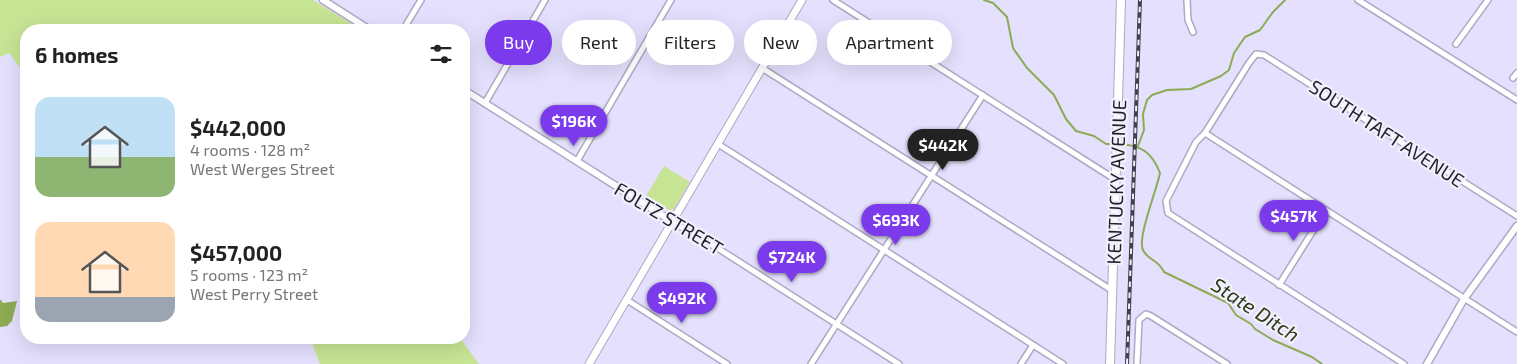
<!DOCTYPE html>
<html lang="en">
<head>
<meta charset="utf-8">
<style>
  body { margin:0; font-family:"Exo 2",sans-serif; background:#f2f2f2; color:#222; height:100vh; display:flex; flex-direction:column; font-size:19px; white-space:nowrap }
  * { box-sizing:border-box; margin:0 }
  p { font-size:16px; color:#767676 }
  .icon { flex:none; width:28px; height:28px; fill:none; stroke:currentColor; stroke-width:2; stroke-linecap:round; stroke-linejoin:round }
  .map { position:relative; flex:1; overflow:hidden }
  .side { position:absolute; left:20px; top:24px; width:450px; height:320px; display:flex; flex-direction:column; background:#fff; border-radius:20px; box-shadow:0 5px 20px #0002 }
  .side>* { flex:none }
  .guide { position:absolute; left:485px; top:20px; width:475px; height:45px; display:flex; gap:10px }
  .price { position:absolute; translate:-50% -42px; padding:0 11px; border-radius:18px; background:#7c3aed; color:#fff; font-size:16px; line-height:32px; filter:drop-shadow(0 1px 2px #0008) }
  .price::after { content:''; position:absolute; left:50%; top:30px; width:15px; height:11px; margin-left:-8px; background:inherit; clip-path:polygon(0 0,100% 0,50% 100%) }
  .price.current { background:#222; color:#fff }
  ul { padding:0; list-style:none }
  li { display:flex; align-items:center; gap:15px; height:125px; padding:0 15px }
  li span { display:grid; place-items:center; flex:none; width:140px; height:100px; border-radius:15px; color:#555 }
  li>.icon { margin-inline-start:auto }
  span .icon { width:60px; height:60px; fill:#fffc; stroke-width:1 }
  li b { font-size:21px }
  h2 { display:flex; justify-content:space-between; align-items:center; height:60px; padding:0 15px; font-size:21px }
  .tag { padding:0 18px; border-radius:22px; background:#fff; box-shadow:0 5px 20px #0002; font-size:18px; line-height:45px }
  .tag.current { background:#7c3aed; color:#fff }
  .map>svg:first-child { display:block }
  .green { fill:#c7e494 }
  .water { fill:#8dab54 }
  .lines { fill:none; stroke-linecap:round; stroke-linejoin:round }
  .stream { stroke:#8dab54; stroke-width:2 }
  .minor-casing { stroke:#ada9c4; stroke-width:8 }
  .tertiary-casing { stroke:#ada9c4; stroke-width:9 }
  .secondary-casing { stroke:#ada9c4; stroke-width:9 }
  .primary-casing { stroke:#ada9c4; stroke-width:10 }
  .minor { stroke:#fff; stroke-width:5 }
  .tertiary { stroke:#fff; stroke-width:6 }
  .secondary { stroke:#fff; stroke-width:7 }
  .primary { stroke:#fff; stroke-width:8 }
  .rail-casing { stroke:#42404e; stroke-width:4 }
  .rail { stroke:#f1f0fc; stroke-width:2; stroke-dasharray:5.5; stroke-linecap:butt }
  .labels { text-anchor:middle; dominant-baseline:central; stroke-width:4.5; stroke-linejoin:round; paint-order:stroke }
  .street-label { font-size:19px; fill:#211f2a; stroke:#f1f0fc }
  .water-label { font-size:20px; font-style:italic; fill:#2d3914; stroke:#f1f0fc }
</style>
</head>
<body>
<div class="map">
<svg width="1517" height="364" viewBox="0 0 1517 364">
  <rect width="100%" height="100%" fill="#e4e0fd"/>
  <g class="green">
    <polygon points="0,0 313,0 360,29 26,30 26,76 9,53 0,57"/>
    <polygon points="664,166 690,182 672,212 646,196"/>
    <polygon points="310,338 460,338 479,364 320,364"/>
  </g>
  <polygon class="water" points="0,299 3,303 17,301 12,321 7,326 0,327"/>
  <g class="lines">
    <g class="stream">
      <polyline points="984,0 993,3 1007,17 1013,48 1027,68 1054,95 1066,119 1076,131 1094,136 1106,144 1114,144"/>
      <path d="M1119,144C1141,145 1152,152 1160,173C1157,189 1137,238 1143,250C1148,261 1157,258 1164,272L1228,303L1236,315L1251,324L1255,329L1273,340L1312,357L1322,364"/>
      <polyline points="1138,146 1144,130 1143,114 1147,100 1152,95 1167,90 1191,89 1221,76 1229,70 1234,53 1245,37 1260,30 1273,12 1285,0"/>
    </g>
    <g class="minor-casing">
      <g id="minor">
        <polyline points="833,0 1116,180"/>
        <polyline points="1187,0 1188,20 1193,32"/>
        <polyline points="1358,0 1517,100"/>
        <polyline points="403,30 421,0"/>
        <polyline points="1456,44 1488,0"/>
        <polyline points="762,68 1113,291"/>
        <polyline points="1513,78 1517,73"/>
        <polyline points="485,103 545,0"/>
        <polyline points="1205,133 1517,332"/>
        <polyline points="718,144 1063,364"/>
        <polyline points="577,161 671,0"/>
        <polyline points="673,222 719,249 899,364"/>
        <polyline points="1279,285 1326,210"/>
        <polyline points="627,300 727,364"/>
        <polyline points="811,364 983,95"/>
        <polyline points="1021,364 1033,345"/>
        <polyline points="1137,364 1139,320 1146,314 1151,316 1227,364"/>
        <polyline points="1404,364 1168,213 1166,201 1196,142 1205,133 1249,63 1256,54 1264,55 1517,216"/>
      </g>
    </g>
    <g class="tertiary-casing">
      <g id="tertiary">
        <polyline points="323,0 370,30"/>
        <polyline points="464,90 673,222"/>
        <polyline points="1427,364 1464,299 1517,226"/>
      </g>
    </g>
    <g class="secondary-casing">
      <polyline id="secondary" points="589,364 802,0"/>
    </g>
    <g class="primary-casing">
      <polyline id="primary" points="1110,364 1121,0"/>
    </g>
    <use href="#minor" class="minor"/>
    <use href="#tertiary" class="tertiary"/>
    <use href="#secondary" class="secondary"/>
    <use href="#primary" class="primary"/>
    <g class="rail-casing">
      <polyline id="rail" points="1127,364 1140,0"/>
    </g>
    <use href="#rail" class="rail"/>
  </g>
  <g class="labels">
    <g class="street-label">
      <text transform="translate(1387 133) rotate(33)">SOUTH TAFT AVENUE</text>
      <text transform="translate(1116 182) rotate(-88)">KENTUCKY AVENUE</text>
      <text transform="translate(669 218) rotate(31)">FOLTZ STREET</text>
    </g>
    <g class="water-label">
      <text transform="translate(1256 309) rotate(33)">State Ditch</text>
    </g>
  </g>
</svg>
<b class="price" style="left:574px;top:147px">$196K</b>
<b class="price current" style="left:943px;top:171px">$442K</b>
<b class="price" style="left:1294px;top:242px">$457K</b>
<b class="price" style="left:896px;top:246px">$693K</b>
<b class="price" style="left:792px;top:283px">$724K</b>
<b class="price" style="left:682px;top:324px">$492K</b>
<div class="guide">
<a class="tag current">Buy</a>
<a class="tag">Rent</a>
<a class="tag">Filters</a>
<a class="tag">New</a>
<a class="tag">Apartment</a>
</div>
<section class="side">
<h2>6 homes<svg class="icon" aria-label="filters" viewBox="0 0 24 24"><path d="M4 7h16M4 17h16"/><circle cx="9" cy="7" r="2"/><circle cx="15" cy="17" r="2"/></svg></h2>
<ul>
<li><span style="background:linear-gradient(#bfe0f5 60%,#8fb573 0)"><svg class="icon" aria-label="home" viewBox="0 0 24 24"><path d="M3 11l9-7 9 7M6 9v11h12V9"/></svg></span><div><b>$442,000</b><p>4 rooms · 128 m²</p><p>West Werges Street</p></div></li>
<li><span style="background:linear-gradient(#ffd9b3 75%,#9aa5b1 0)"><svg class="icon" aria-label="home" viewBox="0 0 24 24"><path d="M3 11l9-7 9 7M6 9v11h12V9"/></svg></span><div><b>$457,000</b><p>5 rooms · 123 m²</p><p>West Perry Street</p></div></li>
</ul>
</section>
</div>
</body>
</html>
